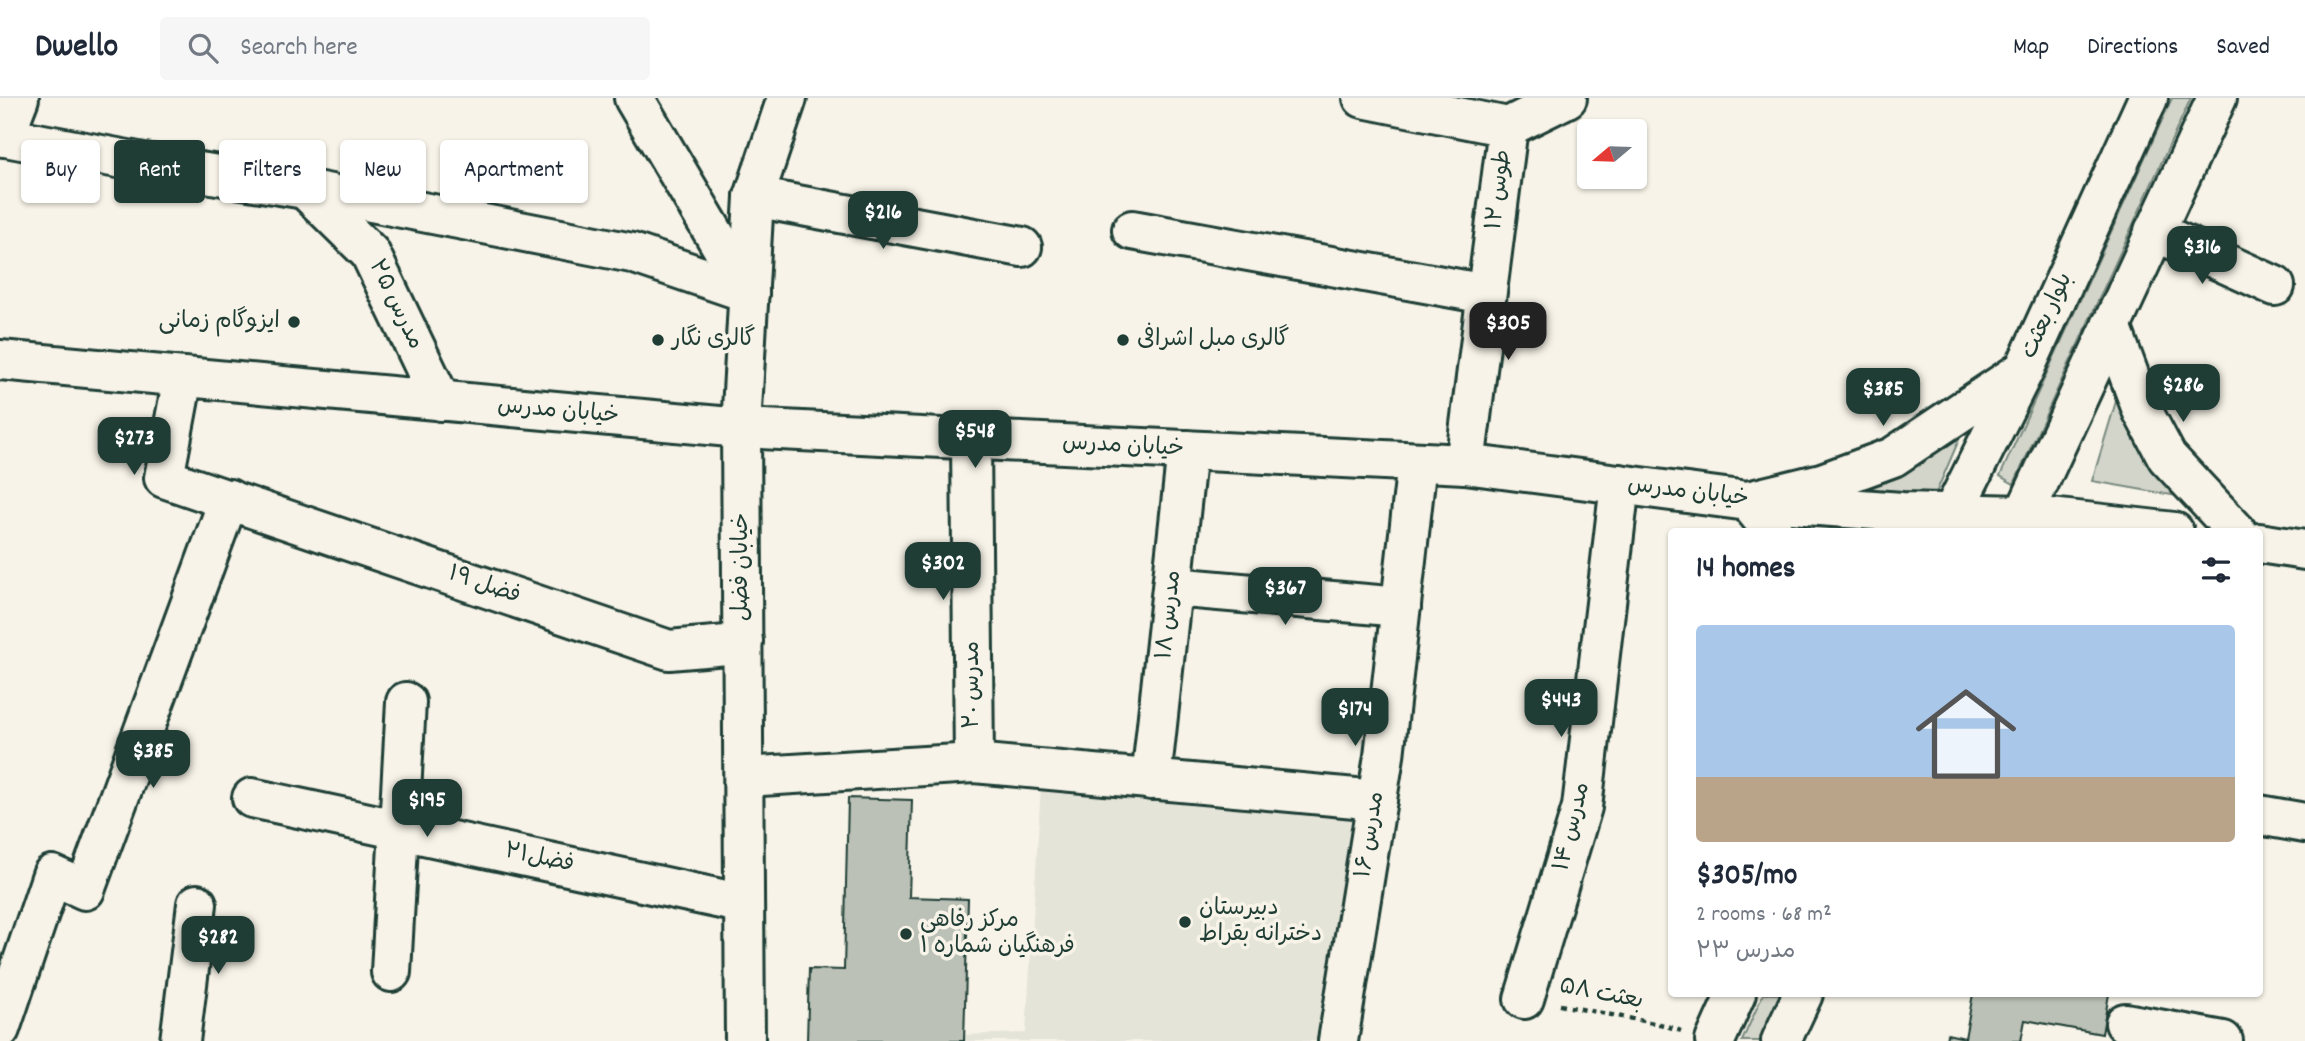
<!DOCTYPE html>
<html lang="en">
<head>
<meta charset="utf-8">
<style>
  body { margin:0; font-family:Dekko,"Playpen Sans Arabic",sans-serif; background:#f6f6f7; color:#1f2937; height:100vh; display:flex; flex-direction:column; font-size:26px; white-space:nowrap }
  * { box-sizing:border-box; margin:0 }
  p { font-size:23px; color:#747a83 }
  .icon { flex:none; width:38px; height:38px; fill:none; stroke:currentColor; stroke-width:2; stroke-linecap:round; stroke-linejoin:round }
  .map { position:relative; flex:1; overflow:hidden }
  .side { position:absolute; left:1668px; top:430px; width:595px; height:469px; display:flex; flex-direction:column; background:#fff; border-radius:7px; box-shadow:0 2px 5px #0004 }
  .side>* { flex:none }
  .top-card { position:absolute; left:21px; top:42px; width:665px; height:63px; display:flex; gap:14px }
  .needle { width:46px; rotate:251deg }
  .controls { position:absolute; left:1577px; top:21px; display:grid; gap:14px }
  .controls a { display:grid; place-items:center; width:70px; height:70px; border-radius:7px; background:#fff; box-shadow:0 2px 5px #0004; font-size:35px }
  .price { position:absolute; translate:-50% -60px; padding:0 16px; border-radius:14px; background:#1f3d34; color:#fff; font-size:23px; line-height:46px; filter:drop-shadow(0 2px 4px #0008) }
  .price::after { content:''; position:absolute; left:50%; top:42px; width:21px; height:16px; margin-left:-10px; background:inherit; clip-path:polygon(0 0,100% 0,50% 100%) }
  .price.current { background:#222; color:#fff }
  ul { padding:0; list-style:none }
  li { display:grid; align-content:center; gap:14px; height:371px; padding:0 28px }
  li span { display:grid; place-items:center; height:217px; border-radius:7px; color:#555 }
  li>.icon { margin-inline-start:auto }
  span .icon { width:126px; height:126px; fill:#fffc; stroke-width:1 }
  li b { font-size:30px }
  h2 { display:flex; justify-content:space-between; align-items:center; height:84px; padding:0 28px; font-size:30px }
  .pill { padding:0 24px; border-radius:7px; background:#fff; box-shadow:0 2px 5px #0004; font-size:24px; line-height:63px }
  .pill.current { background:#1f3d34; color:#fff }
  header { display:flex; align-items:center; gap:42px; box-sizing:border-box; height:98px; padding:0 35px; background:#fff; border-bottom:2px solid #e0e1e3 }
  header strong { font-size:33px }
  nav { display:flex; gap:38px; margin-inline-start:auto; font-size:24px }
  .search { width:490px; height:63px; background:#f6f6f7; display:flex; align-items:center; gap:18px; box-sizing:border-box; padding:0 24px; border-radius:7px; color:#747a83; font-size:26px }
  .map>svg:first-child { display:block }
  .built { fill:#e5e4d9 }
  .green { fill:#d3d5ca; stroke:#79897f; stroke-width:2 }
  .building { fill:#bbc1b6; stroke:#1f3d34; stroke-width:2 }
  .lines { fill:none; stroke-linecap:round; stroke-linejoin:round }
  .minor-casing { stroke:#1f3d34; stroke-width:44 }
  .major-casing { stroke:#1f3d34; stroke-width:44 }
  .path { stroke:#1f3d34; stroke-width:4.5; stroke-dasharray:5 5; stroke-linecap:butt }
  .minor { stroke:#f7f3e8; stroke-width:38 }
  .major { stroke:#f7f3e8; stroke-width:38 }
  .poi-dot { fill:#1f3d34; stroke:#f7f3e8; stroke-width:2.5 }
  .labels { text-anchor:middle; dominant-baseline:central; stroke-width:7; stroke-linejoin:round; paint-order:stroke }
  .street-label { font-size:23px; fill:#1f3d34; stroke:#f7f3e8 }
  .poi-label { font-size:23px; fill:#1f3d34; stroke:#f7f3e8; text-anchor:start }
</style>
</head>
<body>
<header>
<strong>Dwello</strong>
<div class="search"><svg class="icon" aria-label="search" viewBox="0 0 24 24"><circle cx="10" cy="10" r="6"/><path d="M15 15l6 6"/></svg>Search here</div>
<nav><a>Map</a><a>Directions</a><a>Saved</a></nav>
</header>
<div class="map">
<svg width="2305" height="943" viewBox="0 0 2305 943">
  <rect width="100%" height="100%" fill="#f7f3e8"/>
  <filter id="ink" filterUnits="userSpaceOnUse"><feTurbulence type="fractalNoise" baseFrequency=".0143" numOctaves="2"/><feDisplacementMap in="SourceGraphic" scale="14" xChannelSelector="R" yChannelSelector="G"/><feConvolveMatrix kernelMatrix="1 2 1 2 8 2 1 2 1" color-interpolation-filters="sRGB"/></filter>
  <g filter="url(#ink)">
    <polygon class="built" points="1041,688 1354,712 1319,943 964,943 964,937 1026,935"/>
    <g class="green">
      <polygon points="2172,0 2191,0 2014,386 2000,378"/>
      <path d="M2117,300C2131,342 2153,367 2183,399L2092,383Z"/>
      <polygon points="1961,337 1936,395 1856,391 1905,375"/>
      <polygon points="1763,896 1784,896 1761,943 1742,943"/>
    </g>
    <g class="building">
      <polygon points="848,700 912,702 909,799 968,801 964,943 807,943 809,871 844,872"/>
      <polygon points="1973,896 2109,896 2102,936 2025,922 2021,943 1946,943 1947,936 1965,940"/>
    </g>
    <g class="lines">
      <g class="minor-casing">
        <g id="minor">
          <polyline points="634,0 749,195"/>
          <polyline points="1363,0 1508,29 1567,0"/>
          <polyline points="0,38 144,65 305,91 632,155 749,195"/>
          <polyline points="4,39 19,0"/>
          <polyline points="305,91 370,155 441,303"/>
          <polyline points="754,99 1022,149"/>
          <polyline points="1132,132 1486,196"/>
          <polyline points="2154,133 2275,188"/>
          <polyline points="183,279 164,380 669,552 727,547 743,543"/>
          <polyline points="971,342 974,665"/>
          <polyline points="1465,366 1508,29"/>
          <polyline points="1173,489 1401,509"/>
          <polyline points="744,679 974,665 1377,702"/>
          <polyline points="1151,682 1187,352"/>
          <polyline points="252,700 744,806"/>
          <polyline points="2259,717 2305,725"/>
          <polyline points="391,874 406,604"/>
          <polyline points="1524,901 1582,709 1620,386"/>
          <polyline points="2125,925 2223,943"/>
          <polyline points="0,931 52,777 85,792 229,401"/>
          <polyline points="180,943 197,806"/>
          <polyline points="745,943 741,330 754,99 787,0"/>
          <polyline points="1338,943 1384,658 1417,364"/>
        </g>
      </g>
      <g class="major-casing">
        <g id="major">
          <polyline points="2111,228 2142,312 2167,359 2237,434"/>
          <polyline points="0,262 741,330 1465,366 1748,403 1902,414 2024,417 2174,434"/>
          <polyline points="1773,434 1748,403 1822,385 1893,359 2022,273"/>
          <polyline points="1943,434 2024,272 2148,0"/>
          <polyline points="2016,434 2217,0"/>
          <polyline points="2259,445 2305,452"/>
          <polyline points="1715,943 1736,896"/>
          <polyline points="1781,943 1803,896"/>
        </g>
      </g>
      <polyline class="path" points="1560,907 1664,927 1681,933"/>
      <use href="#minor" class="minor"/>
      <use href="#major" class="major"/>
    </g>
  </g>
  <g class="poi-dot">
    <circle cx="294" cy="224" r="7"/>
    <circle cx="658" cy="242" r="7"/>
    <circle cx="1123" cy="242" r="7"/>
    <circle cx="1185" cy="824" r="7"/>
    <circle cx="906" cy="836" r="7"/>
  </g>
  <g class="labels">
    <g class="street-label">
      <text transform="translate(1500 92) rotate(-83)">طوس ۱۲</text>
      <text transform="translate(395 207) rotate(64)">مدرس ۲۵</text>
      <text transform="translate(2048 218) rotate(-65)">بلوار بعثت</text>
      <text transform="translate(558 314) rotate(5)">خیابان مدرس</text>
      <text transform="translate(1123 349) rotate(3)">خیابان مدرس</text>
      <text transform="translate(1688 395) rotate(7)">خیابان مدرس</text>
      <text transform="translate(742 469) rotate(-90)">خیابان فضل</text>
      <text transform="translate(484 488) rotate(19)">فضل ۱۹</text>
      <text transform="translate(1170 517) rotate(-84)">مدرس ۱۸</text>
      <text transform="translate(973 587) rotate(-90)">مدرس ۲۰</text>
      <text transform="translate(1573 729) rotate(-76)">مدرس ۱۴</text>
      <text transform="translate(1371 737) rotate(-81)">مدرس ۱۶</text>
      <text transform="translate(539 761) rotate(12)">فضل۲۱</text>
      <text transform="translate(1601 897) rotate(11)">بعثت ۵۸</text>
    </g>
    <g class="poi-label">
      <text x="280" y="224" text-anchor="end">ایزوگام زمانی</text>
      <text x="672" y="242">گالری نگار</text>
      <text x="1137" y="242">گالری مبل اشرافی</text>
      <text x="1199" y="811">دبیرستان<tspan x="1199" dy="26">دخترانه بقراط</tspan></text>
      <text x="920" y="823">مرکز رفاهی<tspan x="920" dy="26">فرهنگیان شماره ۱</tspan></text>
    </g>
  </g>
</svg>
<div class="controls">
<a><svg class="needle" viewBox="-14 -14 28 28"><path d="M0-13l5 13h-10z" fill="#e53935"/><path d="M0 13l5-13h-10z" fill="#747a83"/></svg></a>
</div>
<b class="price" style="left:883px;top:153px">$216</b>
<b class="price" style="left:2202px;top:188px">$316</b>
<b class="price current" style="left:1508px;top:264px">$305</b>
<b class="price" style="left:2183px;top:326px">$286</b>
<b class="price" style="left:1883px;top:330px">$385</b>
<b class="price" style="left:975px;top:372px">$548</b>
<b class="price" style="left:134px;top:379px">$273</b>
<b class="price" style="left:943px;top:504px">$302</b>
<b class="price" style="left:1285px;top:529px">$367</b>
<b class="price" style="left:1561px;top:641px">$443</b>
<b class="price" style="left:1355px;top:650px">$174</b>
<b class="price" style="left:153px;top:692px">$385</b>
<b class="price" style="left:427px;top:741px">$195</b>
<b class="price" style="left:218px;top:878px">$282</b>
<div class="top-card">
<a class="pill">Buy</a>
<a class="pill current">Rent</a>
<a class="pill">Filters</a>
<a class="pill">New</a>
<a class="pill">Apartment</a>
</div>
<section class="side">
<h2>14 homes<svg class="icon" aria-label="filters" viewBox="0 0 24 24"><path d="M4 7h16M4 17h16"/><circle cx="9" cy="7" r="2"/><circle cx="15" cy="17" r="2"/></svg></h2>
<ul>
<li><span style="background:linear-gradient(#a9c7e8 70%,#b9a48a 0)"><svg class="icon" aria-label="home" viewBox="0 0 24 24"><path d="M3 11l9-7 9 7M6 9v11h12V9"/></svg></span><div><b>$305/mo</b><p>2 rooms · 68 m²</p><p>مدرس ۲۳</p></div></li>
</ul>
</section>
</div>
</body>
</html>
